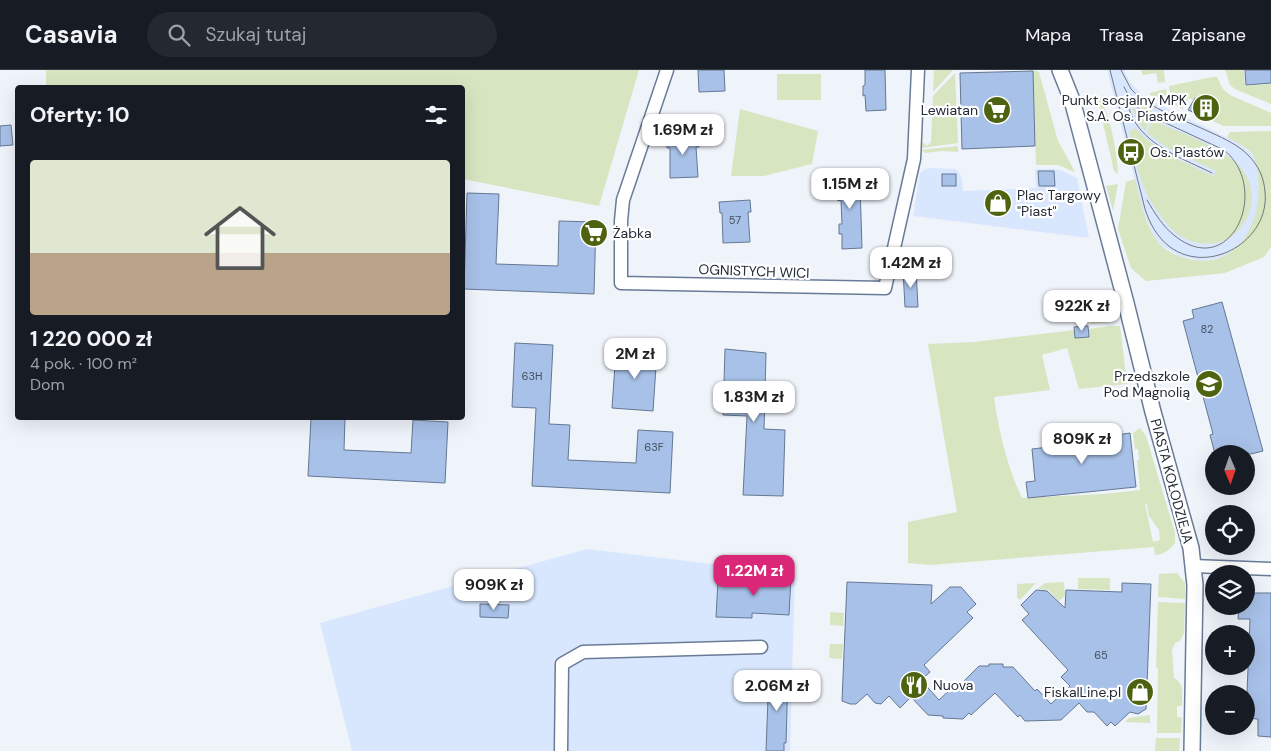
<!DOCTYPE html>
<html lang="pl">
<head>
<meta charset="utf-8">
<style>
  body { margin:0; font-family:"DM Sans",sans-serif; background:#242831; color:#f1f3f6; height:100vh; display:flex; flex-direction:column; font-size:19px; white-space:nowrap }
  * { box-sizing:border-box; margin:0 }
  p { font-size:16px; color:#9ea1a6 }
  .icon { flex:none; width:28px; height:28px; fill:none; stroke:currentColor; stroke-width:2; stroke-linecap:round; stroke-linejoin:round }
  .map { position:relative; flex:1; overflow:hidden }
  .sheet { position:absolute; left:15px; top:15px; width:450px; height:335px; display:flex; flex-direction:column; background:#171b24; border-radius:5px; box-shadow:0 5px 20px #0002 }
  .sheet>* { flex:none }
  .needle { width:32px; rotate:178deg }
  .controls { position:absolute; left:1205px; top:375px; display:grid; gap:10px }
  .controls a { display:grid; place-items:center; width:50px; height:50px; border-radius:50%; background:#171b24; box-shadow:0 5px 20px #0002; font-size:25px }
  .price { position:absolute; translate:-50% -42px; padding:0 11px; border-radius:10px; background:#fff; color:#222; font-size:16px; line-height:32px; filter:drop-shadow(0 1px 2px #0008) }
  .price::after { content:''; position:absolute; left:50%; top:30px; width:15px; height:11px; margin-left:-8px; background:inherit; clip-path:polygon(0 0,100% 0,50% 100%) }
  .price.active { background:#db2777; color:#fff }
  ul { padding:0; list-style:none }
  li { display:grid; align-content:center; gap:10px; height:265px; padding:0 15px }
  li+li { border-top:1px solid #363941 }
  li span { display:grid; place-items:center; height:155px; border-radius:5px; color:#555 }
  li>.icon { margin-inline-start:auto }
  span .icon { width:90px; height:90px; fill:#fffc; stroke-width:1 }
  li b { font-size:21px }
  h2 { display:flex; justify-content:space-between; align-items:center; height:60px; padding:0 15px; font-size:21px }
  header { display:flex; align-items:center; gap:30px; box-sizing:border-box; height:70px; padding:0 25px; background:#171b24; border-bottom:1px solid #363941 }
  header strong { font-size:24px }
  nav { display:flex; gap:28px; margin-inline-start:auto; font-size:18px }
  .search { width:350px; height:45px; background:#242831; display:flex; align-items:center; gap:12px; box-sizing:border-box; padding:0 18px; border-radius:28px; color:#9ea1a6; font-size:19px }
  .map>svg:first-child { display:block }
  .built { fill:#d9e7fe }
  .green { fill:#d7e5c1; fill-rule:evenodd }
  .building { fill:#a8c1e8; stroke:#657793 }
  .lines { fill:none; stroke-linecap:round; stroke-linejoin:round }
  .minor-casing { stroke:#697b97; stroke-width:15 }
  .tertiary-casing { stroke:#697b97; stroke-width:18 }
  .minor { stroke:#fff; stroke-width:12 }
  .tertiary { stroke:#fff; stroke-width:15 }
  .tram { stroke:#6f7680; stroke-width:1 }
  .labels { text-anchor:middle; dominant-baseline:central; stroke-width:4.5; stroke-linejoin:round; paint-order:stroke }
  .number-label { font-size:11px; fill:#445063 }
  .poi-label { font-size:14px; fill:#232b37; stroke:#fff; text-anchor:end }
  .street-label { font-size:14px; fill:#232b37; stroke:#fff }
</style>
</head>
<body>
<header>
<strong>Casavia</strong>
<div class="search"><svg class="icon" aria-label="search" viewBox="0 0 24 24"><circle cx="10" cy="10" r="6"/><path d="M15 15l6 6"/></svg>Szukaj tutaj</div>
<nav><a>Mapa</a><a>Trasa</a><a>Zapisane</a></nav>
</header>
<div class="map">
<svg width="1271" height="681" viewBox="0 0 1271 681">
  <rect width="100%" height="100%" fill="#eff3fa"/>
  <g class="built">
    <polygon points="1107,0 1124,0 1130,12 1144,27 1238,73 1252,84 1262,97 1268,113 1270,131 1269,141 1265,152 1259,162 1248,174 1237,183 1227,187 1202,191 1179,186 1161,175 1153,164 1143,142"/>
    <polygon points="931,98 956,99 960,104 962,109 963,121 1036,118 1035,99 1055,99 1060,100 1077,108 1089,168 913,146 920,103 925,99"/>
    <polygon points="587,479 795,504 790,681 352,681 320,553"/>
  </g>
  <g class="green">
    <polygon points="46,0 639,0 599,136 463,109 462,18 46,18"/>
    <polygon points="934,0 953,0 933,22"/>
    <polygon points="1033,0 1039,2 1058,71 1075,102 1058,95 1036,95"/>
    <polygon points="1141,0 1164,0 1165,12 1158,13 1156,3 1143,5"/>
    <polygon points="1225,0 1244,0 1245,16 1271,14 1271,34 1235,19 1230,15"/>
    <polygon points="955,3 958,73 921,78 922,72 927,76 931,72 933,26"/>
    <rect x="777" y="4" width="44" height="26"/>
    <polygon points="1212,7 1217,7 1223,19 1230,25 1271,43 1271,56 1223,56 1211,50 1216,37 1196,27 1193,30 1189,28 1186,32 1184,32 1183,39 1171,33 1169,16"/>
    <polygon points="1166,19 1168,32 1150,25 1150,23"/>
    <path d="M1096,23C1110,39 1117,83 1118,104L1114,101Z"/>
    <polygon points="1133,25 1153,39 1151,44 1139,36 1132,26"/>
    <polygon points="1131,36 1150,50 1145,61 1138,52"/>
    <polygon points="740,39 818,61 812,94 764,106 731,106"/>
    <path d="M1152,50C1176,61 1227,79 1242,99C1271,138 1231,190 1186,169C1171,163 1159,144 1150,130C1138,110 1135,84 1129,62L1135,58C1156,81 1186,93 1213,106L1216,101L1168,78L1147,63Z"/>
    <path d="M1271,61V177L1264,187L1225,203L1146,211L1131,198L1118,159L1126,112L1135,109C1141,132 1144,154 1159,173C1165,181 1176,185 1185,188C1246,206 1271,133 1253,84C1246,77 1236,72 1227,67L1230,62Z"/>
    <polygon points="958,76 958,82 941,81 925,83 921,80"/>
    <polygon points="1118,114 1113,141 1106,116"/>
    <polygon points="1108,242 1110,252 1091,254 1090,246 1091,244"/>
    <path d="M1111,256H1120L1127,314L1079,319L1067,278L1042,285L1050,320L994,327C999,363 1007,396 1022,428L1104,424L1140,420L1137,390H1139L1138,379H1135L1133,363L1140,358L1146,366L1175,463V473C1169,480 1165,484 1155,485L1154,477L930,495L908,493V452L957,442L928,274L974,272L1075,260L1076,268L1089,267V259ZM1145,434L1147,435L1149,446L1159,460L1160,470L1153,472Z"/>
    <polygon points="1177,503 1185,513 1185,529 1158,527 1159,504"/>
    <polygon points="1078,508 1110,508 1110,520 1078,519"/>
    <polygon points="1064,512 1065,526 1059,531 1048,520 1037,519 1045,513"/>
    <polygon points="1036,513 1020,530 1017,528 1017,514"/>
    <path d="M1158,532L1185,533L1184,563L1180,571L1175,573L1172,581L1174,608C1185,614 1182,625 1182,636H1177V647L1182,648L1181,663H1157L1158,598H1156Z"/>
    <polygon points="830,542 844,543 843,556 830,555"/>
    <polygon points="830,574 843,574 842,589 829,588"/>
    <polygon points="1150,645 1150,653 1125,652 1129,648"/>
    <polygon points="1156,668 1180,668 1179,681 1155,681"/>
  </g>
  <g class="building">
    <polygon points="698,0 724,0 725,21 699,22"/>
    <polygon points="865,0 885,0 886,40 866,41 865,25 863,26 863,16 865,15"/>
    <polygon points="1245,0 1271,0 1271,13 1246,15"/>
    <polygon points="1033,1 1035,76 962,79 960,3"/>
    <polygon points="1195,28 1216,37 1210,50 1188,40"/>
    <polygon points="11,55 13,75 0,76 0,56"/>
    <polygon points="698,66 699,77 696,77 698,107 670,108 670,78 667,78 667,67"/>
    <polygon points="1038,101 1054,101 1055,116 1039,116"/>
    <polygon points="862,104 862,115 860,115 862,178 842,179 842,164 839,164 839,154 842,154 841,130 838,131 837,105"/>
    <rect x="942" y="104" width="14" height="12"/>
    <polygon points="467,123 499,124 496,194 558,196 559,151 596,152 594,224 464,219"/>
    <polygon points="750,130 751,142 748,142 750,172 723,173 722,143 720,143 719,132"/>
    <polygon points="903,200 916,200 918,237 905,237"/>
    <polygon points="1222,232 1263,381 1251,384 1215,384 1210,365 1213,364 1183,251 1194,248 1192,240"/>
    <polygon points="1088,256 1089,267 1075,268 1074,257"/>
    <polygon points="515,273 553,275 549,354 570,355 568,390 636,393 638,360 673,362 670,423 532,416 536,338 512,337"/>
    <polygon points="725,279 766,283 764,359 785,360 783,426 743,425 747,346 723,345"/>
    <polygon points="616,280 657,282 653,341 612,338"/>
    <polygon points="311,348 345,348 344,380 411,383 413,350 448,352 445,413 308,406"/>
    <polygon points="1104,360 1104,367 1130,363 1136,417 1028,428 1026,412 1035,411 1032,379 1049,377 1048,366"/>
    <polygon points="753,506 791,507 789,545 752,543 752,548 716,547 718,510 753,511"/>
    <polygon points="847,512 932,515 931,534 950,517 961,517 976,534 967,542 973,548 924,595 930,602 921,610 939,630 954,616 956,619 979,596 989,596 989,594 1003,594 1003,597 1013,597 1035,621 1037,619 1051,634 1070,616 1061,607 1068,600 1022,550 1029,544 1021,535 1036,520 1047,521 1065,538 1066,520 1122,522 1122,513 1151,514 1146,639 1138,644 1130,642 1115,656 1111,652 1107,656 1094,642 1087,642 1079,633 1061,650 1025,651 1020,645 1018,647 995,623 971,645 969,643 963,649 943,648 943,646 928,645 911,627 900,638 889,626 881,634 875,633 867,624 856,634 850,634 842,631"/>
    <polygon points="1246,523 1271,523 1271,667 1258,666 1258,649 1246,648 1250,549 1238,549 1239,536 1246,536"/>
    <polygon points="480,534 509,535 508,548 480,547"/>
    <polygon points="769,602 788,603 786,673 784,673 784,681 766,681"/>
  </g>
  <g class="lines">
    <g class="minor-casing">
      <g id="minor">
        <polyline points="667,0 623,130 621,151 621,213 885,218 914,89 918,0"/>
        <polyline points="1193,496 1271,499"/>
        <polyline points="561,681 562,594 583,582 761,577"/>
      </g>
    </g>
    <g class="tertiary-casing">
      <polyline id="tertiary" points="1060,0 1072,30 1126,233 1153,342 1191,478 1195,515 1192,681"/>
    </g>
    <use href="#minor" class="minor"/>
    <use href="#tertiary" class="tertiary"/>
    <g class="tram">
      <path d="M1110,0L1145,139C1150,154 1157,167 1170,177C1210,206 1270,170 1265,122C1264,107 1258,95 1248,85C1238,75 1225,69 1212,63C1189,52 1162,43 1140,28L1131,19L1121,0"/>
      <path d="M1124,17L1131,30L1142,42L1224,80C1271,118 1232,211 1175,166C1163,157 1154,142 1147,130"/>
      <path d="M1125,27C1128,35 1130,44 1135,52C1151,78 1186,90 1212,103"/>
    </g>
  </g>
  <defs>
    <g id="building-disc" transform="scale(1.4375)"><circle r="9.5" fill="#4d6310" stroke="#fff"/><path d="M-4-6H4V6H1V3H-1V6H-4ZM-2.5-4.3h1.7v1.8h-1.7ZM.8-4.3h1.7v1.8H.8ZM-2.5-1h1.7V.8h-1.7ZM.8-1h1.7V.8H.8Z" fill="#fff"/></g>
    <g id="supermarket-disc" transform="scale(1.4375)"><circle r="9.5" fill="#4d6310" stroke="#fff"/><path d="M-6-5.5h2.5l.6 2H6L4.5 2H-2.5L-4.4-4H-6ZM-1.5 3.2a1.3 1.3 0 1 0 .1 0ZM3 3.2a1.3 1.3 0 1 0 .1 0Z" fill="#fff"/></g>
    <g id="bus-disc" transform="scale(1.4375)"><circle r="9.5" fill="#4d6310" stroke="#fff"/><path d="M-5-6H5V4H4V6H2V4H-2V6H-4V4H-5ZM-3.5-4V0h7V-4ZM-3.5 1.2v1.5H-2V1.2ZM2 1.2v1.5H3.5V1.2Z" fill="#fff"/></g>
    <g id="shop-disc" transform="scale(1.4375)"><circle r="9.5" fill="#4d6310" stroke="#fff"/><path d="M-5-2.5h2.3a2.7 3.5 0 0 1 5.4 0H5L5.5 6h-11ZM-1.5-2.5h3a1.5 2.3 0 0 0-3 0Z" fill="#fff"/></g>
    <g id="school-disc" transform="scale(1.4375)"><circle r="9.5" fill="#4d6310" stroke="#fff"/><path d="M0-5L7-2L0 1L-7-2ZM-4 1L0 2.5L4 1V4Q0 6-4 4Z" fill="#fff"/></g>
    <g id="restaurant-disc" transform="scale(1.4375)"><circle r="9.5" fill="#4d6310" stroke="#fff"/><path d="M-5-6h1v4h1v-4h1v4h1v-4h1v5L-1.5 .5V6h-2V.5L-5-1ZM5-6V6H3V1.5H1.5Q1.5-4 5-6Z" fill="#fff"/></g>
  </defs>
  <g fill-rule="evenodd">
    <use href="#building-disc" x="1206" y="38"/>
    <use href="#supermarket-disc" x="997" y="40"/>
    <use href="#bus-disc" x="1131" y="82"/>
    <use href="#shop-disc" x="998" y="133"/>
    <use href="#supermarket-disc" x="594" y="163"/>
    <use href="#school-disc" x="1209" y="314"/>
    <use href="#restaurant-disc" x="914" y="615"/>
    <use href="#shop-disc" x="1140" y="622"/>
  </g>
  <g class="labels">
    <g class="number-label">
      <text x="735" y="150">57</text>
      <text x="1207" y="259">82</text>
      <text x="532" y="306">63H</text>
      <text x="654" y="377">63F</text>
      <text x="1101" y="585">65</text>
    </g>
    <g class="poi-label">
      <text x="1187" y="30">Punkt socjalny MPK<tspan x="1187" dy="16">S.A. Os. Piastów</tspan></text>
      <text x="978" y="40">Lewiatan</text>
      <text x="1150" y="82" text-anchor="start">Os. Piastów</text>
      <text x="1017" y="125" text-anchor="start">Plac Targowy<tspan x="1017" dy="16">"Piast"</tspan></text>
      <text x="613" y="163" text-anchor="start">Żabka</text>
      <text x="1190" y="306">Przedszkole<tspan x="1190" dy="16">Pod Magnolią</tspan></text>
      <text x="933" y="615" text-anchor="start">Nuova</text>
      <text x="1121" y="622">FiskalLine.pl</text>
    </g>
    <g class="street-label">
      <text transform="translate(754 201) rotate(2)">OGNISTYCH WICI</text>
      <text transform="translate(1172 411) rotate(75)">PIASTA KOŁODZIEJA</text>
    </g>
  </g>
</svg>
<div class="controls">
<a><svg class="needle" viewBox="-14 -14 28 28"><path d="M0-13l5 13h-10z" fill="#e53935"/><path d="M0 13l5-13h-10z" fill="#9ea1a6"/></svg></a>
<a><svg class="icon" aria-label="locate" viewBox="0 0 24 24"><circle cx="12" cy="12" r="6"/><path d="M12 2v4M12 18v4M2 12h4M18 12h4"/></svg></a>
<a><svg class="icon" aria-label="layers" viewBox="0 0 24 24"><path d="M12 4l9 5-9 5-9-5zM3 14l9 5 9-5"/></svg></a>
<a>+</a>
<a>−</a>
</div>
<b class="price" style="left:683px;top:86px">1.69M zł</b>
<b class="price" style="left:850px;top:140px">1.15M zł</b>
<b class="price" style="left:911px;top:219px">1.42M zł</b>
<b class="price" style="left:1082px;top:262px">922K zł</b>
<b class="price" style="left:635px;top:310px">2M zł</b>
<b class="price" style="left:754px;top:353px">1.83M zł</b>
<b class="price" style="left:1082px;top:395px">809K zł</b>
<b class="price active" style="left:754px;top:527px">1.22M zł</b>
<b class="price" style="left:494px;top:541px">909K zł</b>
<b class="price" style="left:777px;top:642px">2.06M zł</b>
<section class="sheet">
<h2>Oferty: 10<svg class="icon" aria-label="filters" viewBox="0 0 24 24"><path d="M4 7h16M4 17h16"/><circle cx="9" cy="7" r="2"/><circle cx="15" cy="17" r="2"/></svg></h2>
<ul>
<li><span style="background:linear-gradient(#dfe7d0 60%,#b9a48a 0)"><svg class="icon" aria-label="home" viewBox="0 0 24 24"><path d="M3 11l9-7 9 7M6 9v11h12V9"/></svg></span><div><b>1 220 000 zł</b><p>4 pok. · 100 m²</p><p>Dom</p></div></li>
</ul>
</section>
</div>
</body>
</html>
